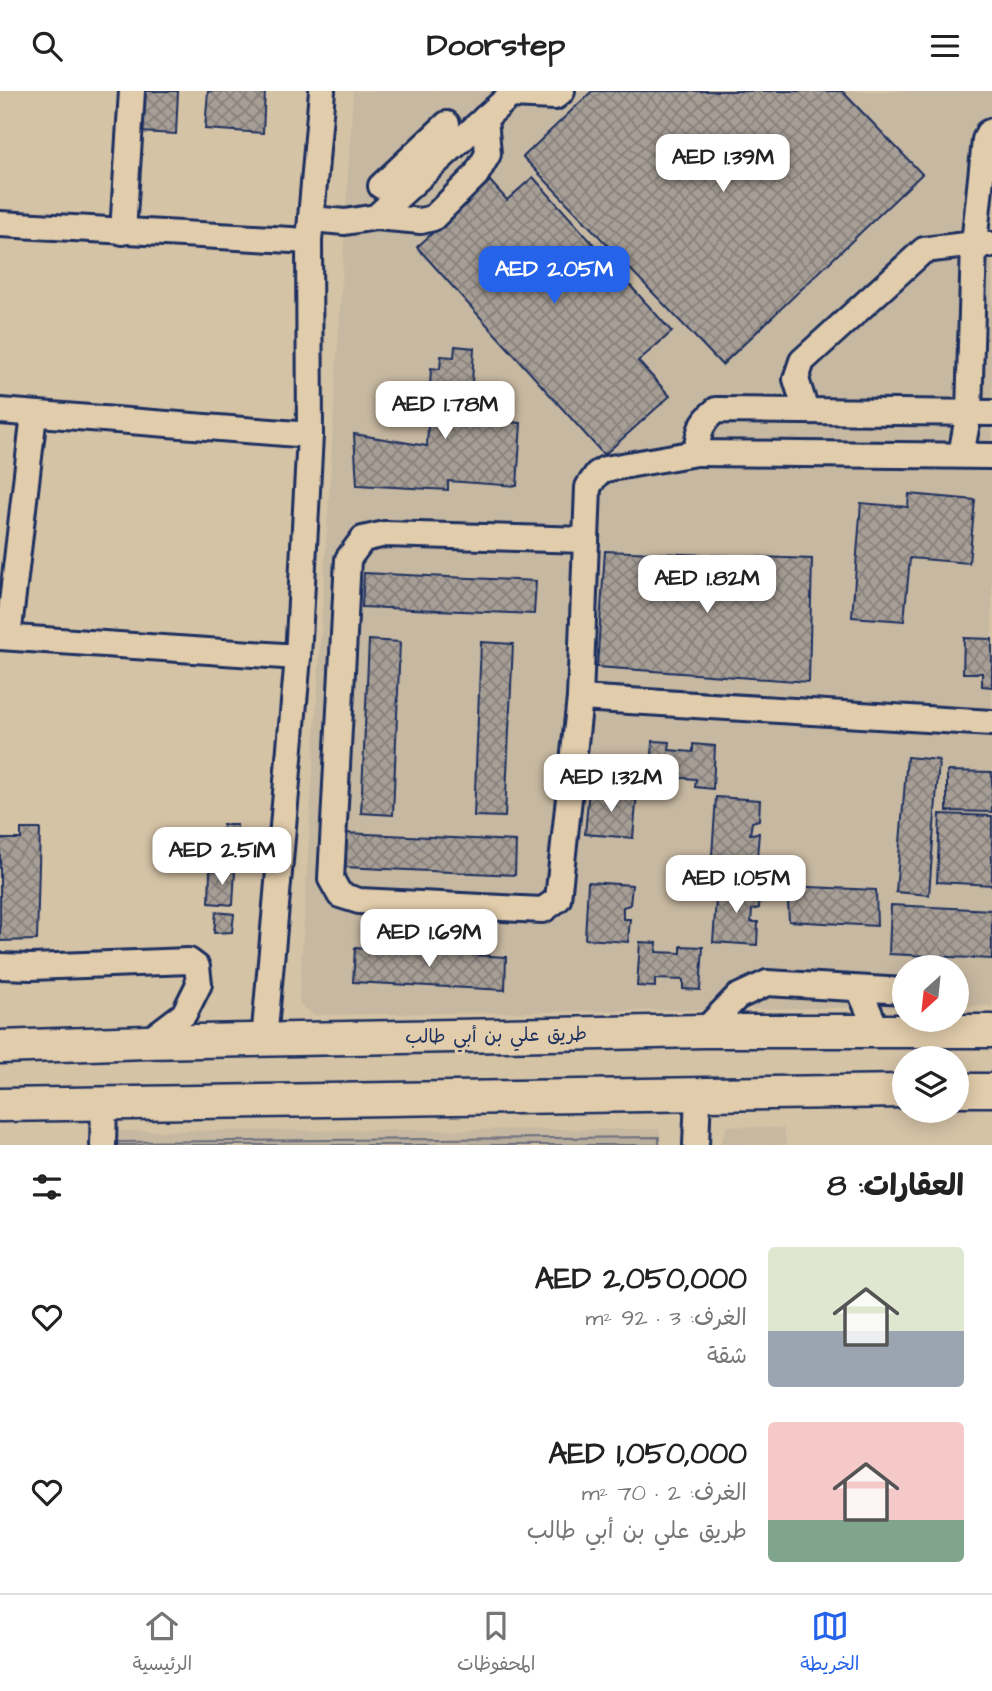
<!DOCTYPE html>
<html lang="ar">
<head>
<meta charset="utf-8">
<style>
  body { margin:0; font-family:"Architects Daughter","Playpen Sans Arabic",sans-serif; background:#f2f2f2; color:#222; direction:rtl; height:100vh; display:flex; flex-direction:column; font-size:26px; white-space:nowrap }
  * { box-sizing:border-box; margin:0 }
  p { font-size:23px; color:#767676 }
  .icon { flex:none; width:38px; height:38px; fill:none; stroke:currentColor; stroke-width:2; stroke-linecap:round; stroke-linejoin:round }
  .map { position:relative; height:1054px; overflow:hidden; direction:ltr }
  .sheet { display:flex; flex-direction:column; background:#fff; flex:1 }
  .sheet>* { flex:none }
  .needle { width:46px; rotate:207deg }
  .tools { position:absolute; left:892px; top:864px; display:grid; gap:14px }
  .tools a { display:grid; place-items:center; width:77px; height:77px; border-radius:50%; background:#fff; box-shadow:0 4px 18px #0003; font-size:35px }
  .price { position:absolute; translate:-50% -60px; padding:0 16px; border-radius:14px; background:#fff; color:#222; font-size:23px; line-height:46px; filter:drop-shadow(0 2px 4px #0008) }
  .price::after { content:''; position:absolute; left:50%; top:42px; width:21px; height:16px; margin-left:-10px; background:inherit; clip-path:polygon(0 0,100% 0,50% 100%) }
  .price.active { background:#2563eb; color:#fff }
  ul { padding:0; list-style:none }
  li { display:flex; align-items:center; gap:21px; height:175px; padding:0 28px }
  li span { display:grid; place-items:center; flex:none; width:196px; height:140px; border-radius:7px; color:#555 }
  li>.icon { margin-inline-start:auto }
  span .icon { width:84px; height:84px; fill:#fffc; stroke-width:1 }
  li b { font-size:30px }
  h2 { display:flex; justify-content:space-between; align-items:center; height:84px; padding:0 28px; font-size:30px }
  header { display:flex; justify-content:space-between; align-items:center; height:91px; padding:0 28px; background:#fff; font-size:32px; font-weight:700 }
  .tabs { display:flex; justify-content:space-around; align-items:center; height:98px; border-top:2px solid #e0e0e0; background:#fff; font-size:19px; color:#767676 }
  .tabs a { display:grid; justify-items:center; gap:4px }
  .tabs .active { color:#2563eb }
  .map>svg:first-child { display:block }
  .built { fill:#c7b8a1 }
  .grass { fill:url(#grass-tufts); stroke:#6a6e7d; stroke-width:2 }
  .building { fill:url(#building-cross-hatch); stroke:#1b2f5e; stroke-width:2 }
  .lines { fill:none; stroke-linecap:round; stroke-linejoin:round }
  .minor-casing { stroke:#1b2f5e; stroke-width:30 }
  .major-casing { stroke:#1b2f5e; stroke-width:37 }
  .minor { stroke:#e1ccab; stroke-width:24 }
  .major { stroke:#e1ccab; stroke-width:32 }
  .labels { text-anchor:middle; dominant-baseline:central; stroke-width:6; stroke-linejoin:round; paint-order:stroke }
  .street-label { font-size:19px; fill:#1b2f5e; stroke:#e1ccab }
</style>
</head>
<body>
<header><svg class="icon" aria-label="menu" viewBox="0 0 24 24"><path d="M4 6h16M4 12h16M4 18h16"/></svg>Doorstep<svg class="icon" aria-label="search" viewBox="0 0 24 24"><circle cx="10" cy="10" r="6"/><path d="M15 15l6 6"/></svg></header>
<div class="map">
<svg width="992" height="1054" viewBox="0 0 992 1054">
  <defs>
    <pattern id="grass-tufts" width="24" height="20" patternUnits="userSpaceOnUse" patternTransform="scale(1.75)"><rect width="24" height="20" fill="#b9ad9c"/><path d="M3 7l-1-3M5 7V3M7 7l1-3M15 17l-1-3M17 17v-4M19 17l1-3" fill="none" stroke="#968d82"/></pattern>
    <pattern id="building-cross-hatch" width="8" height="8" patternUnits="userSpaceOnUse" patternTransform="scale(1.75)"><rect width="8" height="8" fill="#a79e95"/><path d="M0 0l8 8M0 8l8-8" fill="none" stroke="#87817d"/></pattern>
  </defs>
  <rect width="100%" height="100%" fill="#d5c3a6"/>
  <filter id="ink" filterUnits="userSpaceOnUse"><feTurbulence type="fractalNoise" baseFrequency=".0143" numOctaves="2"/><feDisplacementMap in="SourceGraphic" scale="14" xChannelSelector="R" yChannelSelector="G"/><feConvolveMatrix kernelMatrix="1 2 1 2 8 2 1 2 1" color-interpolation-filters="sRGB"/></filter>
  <g filter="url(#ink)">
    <g class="built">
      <polygon points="353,0 992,0 992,915 957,915 957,877 905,877 905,916 314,924 299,912"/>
      <polygon points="727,1035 783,1037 787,1054 720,1054"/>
      <polygon points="659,1038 662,1054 90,1054 90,1040"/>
    </g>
    <polygon class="grass" points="659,1046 659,1054 118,1054 117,1051"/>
    <g class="building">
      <polygon points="140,0 178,0 176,43 139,41"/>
      <polygon points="208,0 265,0 263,42 205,38"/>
      <polygon points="592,0 842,0 922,83 722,274 523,66"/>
      <polygon points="533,86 672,241 638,270 670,305 604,364 417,156 490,90 507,109"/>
      <polygon points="455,255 474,257 470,328 521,332 517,395 448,390 448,399 357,394 354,343 427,355 431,277 440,278 441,265 454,266"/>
      <polygon points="909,403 975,409 969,472 910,467 904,530 852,526 861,412 908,416"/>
      <polygon points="605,460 812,468 809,591 597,576"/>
      <polygon points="364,482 536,490 534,523 362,516"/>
      <polygon points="964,547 992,548 992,596 982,595 982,582 963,582"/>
      <polygon points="369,549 400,551 393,724 361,722"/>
      <polygon points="481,551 513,553 505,726 474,725"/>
      <polygon points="653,650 670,651 669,659 693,661 693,653 715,655 713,698 695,696 696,688 668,686 667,695 650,692"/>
      <polygon points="907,666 939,669 929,804 896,801"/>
      <polygon points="947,680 992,681 992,721 947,720"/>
      <polygon points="589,698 637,702 633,747 585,743"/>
      <polygon points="716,706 760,709 759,729 752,731 750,743 759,742 757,766 712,764"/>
      <polygon points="940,723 992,725 992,794 937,791"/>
      <polygon points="223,734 237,734 234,768 222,768"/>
      <polygon points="21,738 40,738 37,849 0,850 0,748 21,748"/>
      <polygon points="345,742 516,750 515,784 343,776"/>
      <polygon points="210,779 235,780 233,814 209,812"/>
      <polygon points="588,791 632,794 630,814 623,816 623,828 630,828 628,851 585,848"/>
      <polygon points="717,794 760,797 759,817 752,819 751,831 758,831 757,854 713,851"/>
      <polygon points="787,795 876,799 877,835 789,830"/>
      <polygon points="891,814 992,819 992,868 889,863"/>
      <polygon points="216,821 234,823 232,841 214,842"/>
      <polygon points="640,851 657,852 656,861 681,862 681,855 703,856 700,899 683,898 683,889 655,888 655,896 637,895"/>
      <polygon points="355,857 506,866 505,899 353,891"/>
    </g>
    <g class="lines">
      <g class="minor-casing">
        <g id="minor">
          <polyline points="510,4 555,6 562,0"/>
          <polyline points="381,95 447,33"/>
          <polyline points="376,126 421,130 433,127 476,84 488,63 485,27"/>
          <polyline points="311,128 345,131 376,126 515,0"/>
          <polyline points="0,133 309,150"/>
          <polyline points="123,141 132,0"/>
          <polyline points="0,320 310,344"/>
          <polyline points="806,320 796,288 802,270 924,159 974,153 992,154"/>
          <path d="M992,322L716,319C699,333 699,342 696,362L992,365"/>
          <polyline points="961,364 969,321 974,153 985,49 988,42 992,40"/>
          <polyline points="586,449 385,443 363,448 348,468 331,788 340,804 359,810 543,819 558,808 580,607 992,632"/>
          <polyline points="0,546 298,566"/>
          <polyline points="8,546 34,323"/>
          <polyline points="580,607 588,396 597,383 605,378 696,362"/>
          <polyline points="0,875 31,876 189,870 197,876 199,893 184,923 147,951"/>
          <polyline points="859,898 877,939"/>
          <polyline points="704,940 737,906 767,892 905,900"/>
          <polyline points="264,950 298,566 310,344 309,150 322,0"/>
          <polyline points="103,1054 104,1012"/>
          <polyline points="696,1054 698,1003"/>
        </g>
      </g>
      <g class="major-casing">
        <g id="major">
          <polyline points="0,956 147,951 704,940 992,940"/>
          <polyline points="957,999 992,999"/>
          <polyline points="0,1014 905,1000"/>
        </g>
      </g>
      <use href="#minor" class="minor"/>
      <use href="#major" class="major"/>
    </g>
  </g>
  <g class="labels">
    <g class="street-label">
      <text transform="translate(496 945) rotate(-1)">طريق علي بن أبي طالب</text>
    </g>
  </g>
</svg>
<div class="tools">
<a><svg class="needle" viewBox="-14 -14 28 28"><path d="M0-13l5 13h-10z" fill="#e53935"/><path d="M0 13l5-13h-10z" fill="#767676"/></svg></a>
<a><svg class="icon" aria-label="layers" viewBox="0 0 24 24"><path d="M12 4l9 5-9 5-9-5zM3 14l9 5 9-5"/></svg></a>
</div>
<b class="price" style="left:723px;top:103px">AED 1.39M</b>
<b class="price active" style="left:554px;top:215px">AED 2.05M</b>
<b class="price" style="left:445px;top:350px">AED 1.78M</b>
<b class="price" style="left:707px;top:524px">AED 1.82M</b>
<b class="price" style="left:611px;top:723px">AED 1.32M</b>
<b class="price" style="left:222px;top:796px">AED 2.51M</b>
<b class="price" style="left:736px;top:824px">AED 1.05M</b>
<b class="price" style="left:429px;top:878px">AED 1.69M</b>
</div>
<section class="sheet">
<h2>العقارات: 8<svg class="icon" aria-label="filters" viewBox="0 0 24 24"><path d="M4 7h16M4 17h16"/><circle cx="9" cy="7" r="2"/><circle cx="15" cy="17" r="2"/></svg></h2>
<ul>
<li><span style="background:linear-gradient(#dfe7d0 60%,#9aa5b1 0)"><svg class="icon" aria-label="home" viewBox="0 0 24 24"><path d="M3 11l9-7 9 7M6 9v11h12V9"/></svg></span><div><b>AED 2,050,000</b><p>الغرف: 3 · 92 m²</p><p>شقة</p></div><svg class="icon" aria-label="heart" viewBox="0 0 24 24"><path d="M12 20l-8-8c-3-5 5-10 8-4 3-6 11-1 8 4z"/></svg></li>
<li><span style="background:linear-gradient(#f6c9c9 70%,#7fa58c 0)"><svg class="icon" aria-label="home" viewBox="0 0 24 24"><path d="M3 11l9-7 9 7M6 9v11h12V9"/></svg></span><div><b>AED 1,050,000</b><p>الغرف: 2 · 70 m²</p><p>طريق علي بن أبي طالب</p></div><svg class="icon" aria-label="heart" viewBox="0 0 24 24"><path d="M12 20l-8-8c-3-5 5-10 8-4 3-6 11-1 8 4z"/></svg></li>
</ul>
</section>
<nav class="tabs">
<a class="active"><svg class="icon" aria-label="map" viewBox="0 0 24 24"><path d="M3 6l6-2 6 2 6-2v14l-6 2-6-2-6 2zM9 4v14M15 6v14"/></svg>الخريطة</a>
<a><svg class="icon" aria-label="saved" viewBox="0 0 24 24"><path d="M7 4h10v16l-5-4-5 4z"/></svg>المحفوظات</a>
<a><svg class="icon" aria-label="home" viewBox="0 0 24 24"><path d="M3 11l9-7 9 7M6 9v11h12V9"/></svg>الرئيسية</a>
</nav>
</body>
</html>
